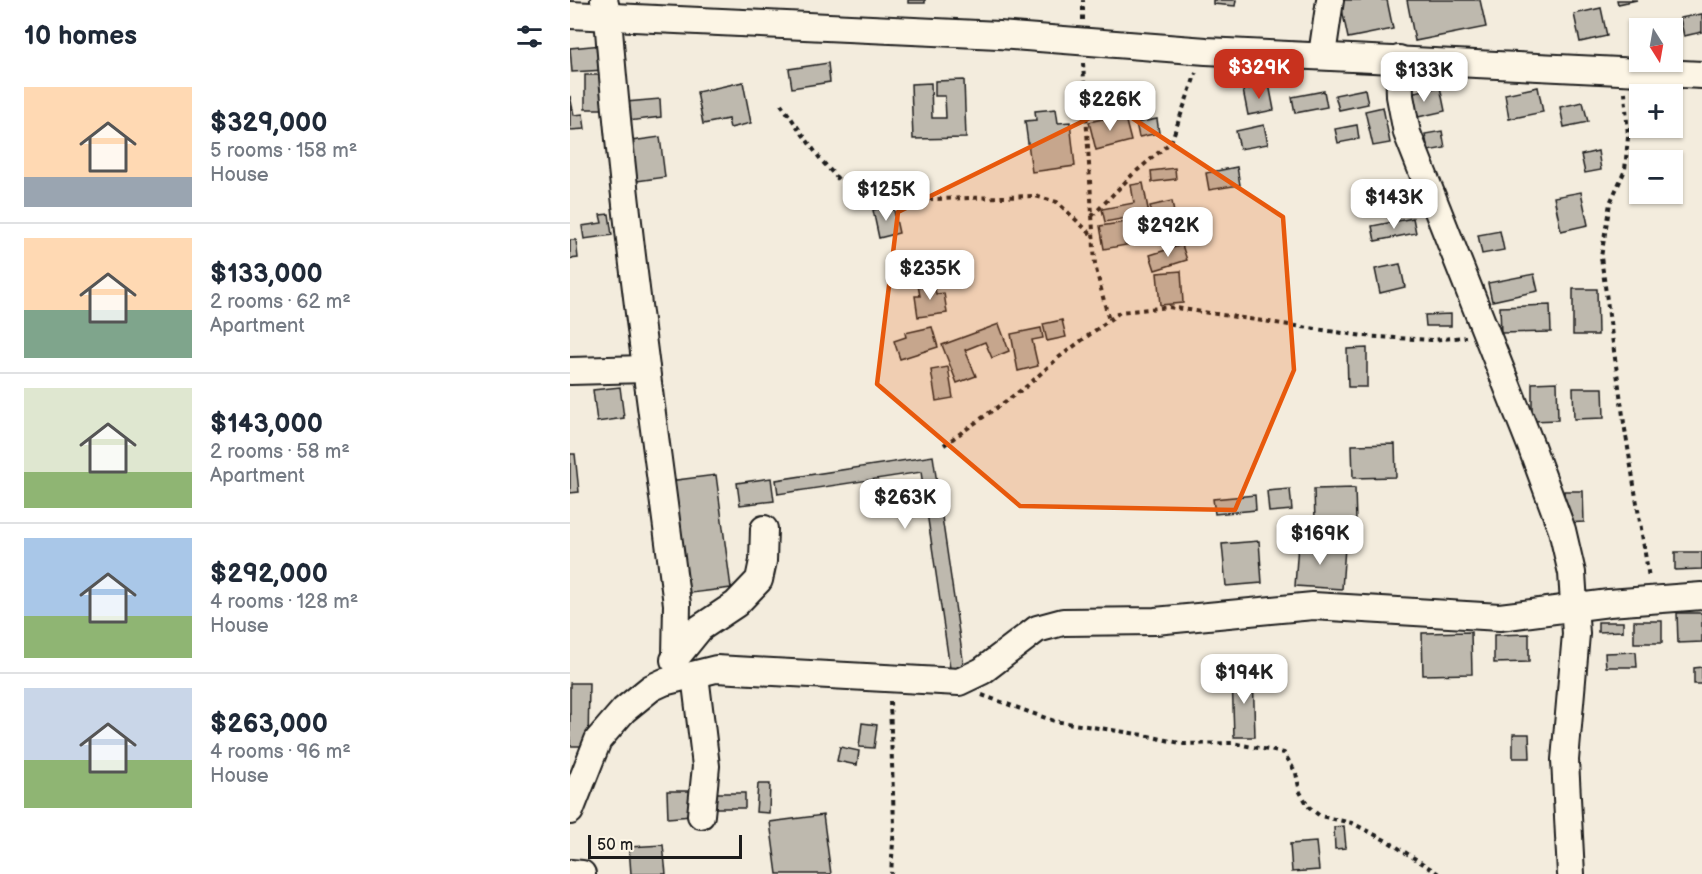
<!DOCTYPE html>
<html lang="en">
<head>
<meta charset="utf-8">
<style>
  body { margin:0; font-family:"Balsamiq Sans",sans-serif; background:#f6f6f7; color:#1f2937; height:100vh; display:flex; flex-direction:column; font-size:22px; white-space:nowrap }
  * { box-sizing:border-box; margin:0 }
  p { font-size:20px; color:#747a83 }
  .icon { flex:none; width:33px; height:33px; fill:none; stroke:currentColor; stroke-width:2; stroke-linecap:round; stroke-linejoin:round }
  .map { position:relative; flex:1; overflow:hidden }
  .side { display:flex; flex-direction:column; background:#fff; width:570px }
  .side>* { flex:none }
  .needle { width:39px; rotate:169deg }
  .buttons { position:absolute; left:1059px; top:18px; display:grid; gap:12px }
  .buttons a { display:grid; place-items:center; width:54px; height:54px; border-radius:0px; background:#fff; box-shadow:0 2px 4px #0004; font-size:30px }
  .scale { position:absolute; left:18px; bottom:15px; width:154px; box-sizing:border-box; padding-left:6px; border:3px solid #1c1c1c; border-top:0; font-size:16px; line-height:21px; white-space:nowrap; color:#1c1c1c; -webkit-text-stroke:4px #fcf5e5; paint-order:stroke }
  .price { position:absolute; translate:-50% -51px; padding:0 14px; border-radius:12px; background:#fff; color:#222; font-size:20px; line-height:39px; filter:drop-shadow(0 2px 3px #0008) }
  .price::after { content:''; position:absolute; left:50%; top:36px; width:18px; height:14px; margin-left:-9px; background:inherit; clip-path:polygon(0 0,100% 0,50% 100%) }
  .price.current { background:#c8321e; color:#fff }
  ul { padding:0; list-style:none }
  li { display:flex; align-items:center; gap:18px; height:150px; padding:0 24px }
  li+li { border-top:2px solid #e0e1e3 }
  li span { display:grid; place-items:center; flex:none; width:168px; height:120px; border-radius:0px; color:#555 }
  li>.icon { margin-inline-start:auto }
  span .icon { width:72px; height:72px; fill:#fffc; stroke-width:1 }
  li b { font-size:26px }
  h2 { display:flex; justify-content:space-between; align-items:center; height:72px; padding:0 24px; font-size:26px }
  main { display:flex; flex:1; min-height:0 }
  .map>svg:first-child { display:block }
  .building { fill:#beb9ae; stroke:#1c1c1c; stroke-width:1.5 }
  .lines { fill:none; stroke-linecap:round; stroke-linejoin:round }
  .minor-casing { stroke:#1c1c1c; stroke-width:30 }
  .path { stroke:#1c1c1c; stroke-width:4; stroke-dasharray:4.5 4.5; stroke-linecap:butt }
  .minor { stroke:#fcf5e5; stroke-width:26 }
  .marked { fill:#e8590c; fill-opacity:0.2; stroke:#e8590c; stroke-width:4.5; stroke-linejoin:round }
</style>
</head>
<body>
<main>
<section class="side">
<h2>10 homes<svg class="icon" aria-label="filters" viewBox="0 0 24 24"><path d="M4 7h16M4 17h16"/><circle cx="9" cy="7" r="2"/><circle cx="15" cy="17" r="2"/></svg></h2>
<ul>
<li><span style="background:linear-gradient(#ffd9b3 75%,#9aa5b1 0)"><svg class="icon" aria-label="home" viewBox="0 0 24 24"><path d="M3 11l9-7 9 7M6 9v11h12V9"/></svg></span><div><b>$329,000</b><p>5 rooms · 158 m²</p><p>House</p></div></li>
<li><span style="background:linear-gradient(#ffd9b3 60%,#7fa58c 0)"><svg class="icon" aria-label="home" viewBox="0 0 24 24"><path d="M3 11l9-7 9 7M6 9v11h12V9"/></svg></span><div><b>$133,000</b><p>2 rooms · 62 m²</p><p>Apartment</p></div></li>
<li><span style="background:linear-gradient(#dfe7d0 70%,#8fb573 0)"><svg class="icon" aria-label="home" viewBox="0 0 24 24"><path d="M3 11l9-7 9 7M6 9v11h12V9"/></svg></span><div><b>$143,000</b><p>2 rooms · 58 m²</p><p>Apartment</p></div></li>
<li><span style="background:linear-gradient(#a9c7e8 65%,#8fb573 0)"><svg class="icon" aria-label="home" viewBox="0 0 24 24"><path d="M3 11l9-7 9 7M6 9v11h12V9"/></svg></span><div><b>$292,000</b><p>4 rooms · 128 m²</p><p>House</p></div></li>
<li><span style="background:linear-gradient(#c9d6e8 60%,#8fb573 0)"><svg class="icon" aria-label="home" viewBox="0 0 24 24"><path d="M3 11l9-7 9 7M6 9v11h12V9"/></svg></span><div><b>$263,000</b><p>4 rooms · 96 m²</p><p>House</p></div></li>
</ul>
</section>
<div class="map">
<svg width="1132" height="874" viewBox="0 0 1132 874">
  <rect width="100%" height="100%" fill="#f3ecdd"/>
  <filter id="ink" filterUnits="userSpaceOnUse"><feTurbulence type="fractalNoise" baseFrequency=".0167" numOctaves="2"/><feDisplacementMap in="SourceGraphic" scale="12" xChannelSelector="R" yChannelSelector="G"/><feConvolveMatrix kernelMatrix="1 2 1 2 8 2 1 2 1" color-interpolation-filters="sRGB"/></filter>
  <g filter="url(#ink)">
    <g class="building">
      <rect x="338" y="0" width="17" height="3"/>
      <polygon points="643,0 666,0 665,6 643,4"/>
      <polygon points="770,0 817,0 823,29 778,38"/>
      <polygon points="837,0 910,0 916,27 845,41"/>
      <polygon points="1047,0 1067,0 1048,4"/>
      <polygon points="1031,8 1037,36 1010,42 1004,14"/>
      <polygon points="1132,14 1132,32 1114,36 1110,18"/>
      <polygon points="32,45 34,70 2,72 0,48"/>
      <polygon points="258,63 260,82 222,88 219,69"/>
      <polygon points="15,75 32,75 33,109 15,109"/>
      <polygon points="394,80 396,138 343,139 341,84 361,83 362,118 376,118 375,96 365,96 365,81"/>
      <polygon points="173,82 181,123 160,128 158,119 133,124 127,92"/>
      <polygon points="699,84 704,110 678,115 673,90"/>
      <polygon points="870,87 875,111 839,119 834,94"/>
      <polygon points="968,87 973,112 939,119 935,94"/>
      <polygon points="795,89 798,104 769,110 765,95"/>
      <polygon points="754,91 757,107 725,113 722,97"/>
      <polygon points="0,96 4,115 13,114 15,129 0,130"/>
      <polygon points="90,99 91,117 58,121 56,102"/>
      <polygon points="1013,102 1018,122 994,127 990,107"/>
      <polygon points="813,107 820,143 803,146 795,111"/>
      <polygon points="486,109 488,123 500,122 505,166 462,172 455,121 466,120 465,111"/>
      <polygon points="554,114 561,141 526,150 519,122"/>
      <polygon points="587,119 589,133 569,137 566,123"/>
      <polygon points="694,125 698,144 670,149 666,131"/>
      <polygon points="787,125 789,139 768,143 765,129"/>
      <polygon points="872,131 875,148 858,151 855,134"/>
      <polygon points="90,137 95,177 60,182 54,142"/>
      <polygon points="1028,151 1031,170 1015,173 1011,155"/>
      <polygon points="667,167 670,185 639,190 636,173"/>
      <polygon points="605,168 606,179 582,182 581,171"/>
      <polygon points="573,183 579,214 535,222 532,209 564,203 561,185"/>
      <polygon points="833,187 837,208 796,216 792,196"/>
      <polygon points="1011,192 1018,225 991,231 984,197"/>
      <polygon points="602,201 604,213 583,218 580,206"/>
      <polygon points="323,206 329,233 309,238 303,210"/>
      <polygon points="39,214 42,235 14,239 12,226 32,223 30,215"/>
      <polygon points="843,218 846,233 805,241 802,226"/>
      <polygon points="570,220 573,234 560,236 562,244 534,249 530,226"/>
      <polygon points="930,231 934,250 912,254 908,235"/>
      <polygon points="0,240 6,240 8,258 0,259"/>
      <polygon points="612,245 617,260 585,270 580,255"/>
      <polygon points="830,264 835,287 810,293 805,269"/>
      <polygon points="611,271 613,303 590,305 587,273"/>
      <polygon points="964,274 968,291 922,301 918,283"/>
      <polygon points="364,282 366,294 374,293 377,313 348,317 345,296 350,296 348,285"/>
      <polygon points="1003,289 1027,289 1028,335 1003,335"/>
      <polygon points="980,305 981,332 931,333 930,307"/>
      <polygon points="881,314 881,326 856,326 855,315"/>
      <polygon points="492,320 496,337 477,341 473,324"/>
      <polygon points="429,324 439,351 422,358 415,342 395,350 406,376 387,383 372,345"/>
      <polygon points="362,327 368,347 330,359 324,341 336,337 335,333"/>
      <polygon points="471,328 473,338 462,340 468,366 448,371 441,334"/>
      <polygon points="797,348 797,387 778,387 777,349"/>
      <polygon points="378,367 383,398 366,401 361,370"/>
      <polygon points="987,382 988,420 962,421 962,383"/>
      <polygon points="50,387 54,418 27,422 23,390"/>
      <polygon points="1003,388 1033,388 1034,418 1004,419"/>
      <polygon points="825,444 826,477 783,478 782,445"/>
      <polygon points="0,454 5,454 9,492 0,493"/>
      <polygon points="363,456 395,673 381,675 351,472 208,494 206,480"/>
      <polygon points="146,475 161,588 113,594 99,481"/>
      <polygon points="201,478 204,501 170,505 167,483"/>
      <polygon points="785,488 786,522 745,522 744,489"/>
      <polygon points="720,489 722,510 699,512 697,491"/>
      <polygon points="994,491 1013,491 1014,522 995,523"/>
      <polygon points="685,495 686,510 645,514 643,499"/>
      <polygon points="689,541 692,583 656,586 652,544"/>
      <polygon points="728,544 775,547 772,589 725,586"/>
      <polygon points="1105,552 1132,552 1132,569 1105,570"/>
      <polygon points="1107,613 1132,613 1132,642 1108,643"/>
      <rect x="1064" y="621" width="28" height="22"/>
      <polygon points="1028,622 1053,622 1053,631 1028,632"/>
      <polygon points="901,632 902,674 853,675 852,633"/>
      <polygon points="959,634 959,662 924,663 924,635"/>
      <polygon points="1066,652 1067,667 1036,667 1035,653"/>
      <polygon points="1132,667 1132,684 1124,684 1124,668"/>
      <polygon points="683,673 685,737 664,737 662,674"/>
      <polygon points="0,683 19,683 18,746 0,746"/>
      <polygon points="292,723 307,725 304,748 289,747"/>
      <polygon points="943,734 959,734 960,758 943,758"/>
      <polygon points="270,747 289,751 287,765 267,761"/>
      <polygon points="188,784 200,784 199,813 186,812"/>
      <polygon points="97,791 120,791 121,816 98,818"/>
      <rect x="143" y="793" width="32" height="15"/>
      <polygon points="253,815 261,874 207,874 200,822"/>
      <polygon points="774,826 776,848 765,849 764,827"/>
      <polygon points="746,842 749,870 722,872 720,844"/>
      <polygon points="93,845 96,874 61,874 59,847"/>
    </g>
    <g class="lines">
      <g class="minor-casing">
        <g id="minor">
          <path d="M34,0L38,17C53,214 82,409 107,604L106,656"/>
          <polyline points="0,15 429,35 636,51 1132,75"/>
          <polyline points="752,55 760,0"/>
          <polyline points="829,59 830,96 837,133 961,446 992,530 1002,573 1006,634 995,760 1001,874"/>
          <polyline points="0,371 76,369"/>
          <polyline points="104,660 130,628 166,604 189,580 193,561 194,529"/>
          <polyline points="125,675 136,766 131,815"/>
          <polyline points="0,811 28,740 54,710 81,688 94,682 146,669 389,682 412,671 467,629 493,622 585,621 743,606 930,617 1039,603 1132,596"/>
          <polyline points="0,873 12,874"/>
        </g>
      </g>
      <g class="path">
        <polyline points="513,20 513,0"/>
        <polyline points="513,63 525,265 539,321"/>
        <polyline points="1055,92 1058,137 1055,170 1040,203 1031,257 1054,423 1079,578"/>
        <polyline points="211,104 251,160 269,180 289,191 333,200 465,196 487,202 523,236"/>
        <polyline points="522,216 562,175 601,142 626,73"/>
        <polyline points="374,445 457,386 488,358 550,312 599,307 793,336 861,340 896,337"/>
        <polyline points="412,695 484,721 574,735 614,744 662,743 714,753 726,773 730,792 739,807 750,816 782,823 819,842 869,874"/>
        <polyline points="320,701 324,825 321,874"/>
      </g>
      <use href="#minor" class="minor"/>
    </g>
  </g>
  <path class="marked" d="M544,106L713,217L724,370L665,510L450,506L307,384L328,212Z"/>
</svg>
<div class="buttons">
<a><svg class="needle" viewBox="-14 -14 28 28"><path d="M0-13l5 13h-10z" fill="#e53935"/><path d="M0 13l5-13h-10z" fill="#747a83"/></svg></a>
<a>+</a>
<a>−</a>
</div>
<div class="scale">50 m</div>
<b class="price current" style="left:689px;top:100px">$329K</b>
<b class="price" style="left:854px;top:103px">$133K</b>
<b class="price" style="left:540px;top:132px">$226K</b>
<b class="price" style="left:316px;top:222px">$125K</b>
<b class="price" style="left:824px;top:230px">$143K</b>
<b class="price" style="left:598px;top:258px">$292K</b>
<b class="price" style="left:360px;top:301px">$235K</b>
<b class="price" style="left:335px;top:530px">$263K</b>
<b class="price" style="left:750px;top:566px">$169K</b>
<b class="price" style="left:674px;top:705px">$194K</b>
</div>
</main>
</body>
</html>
